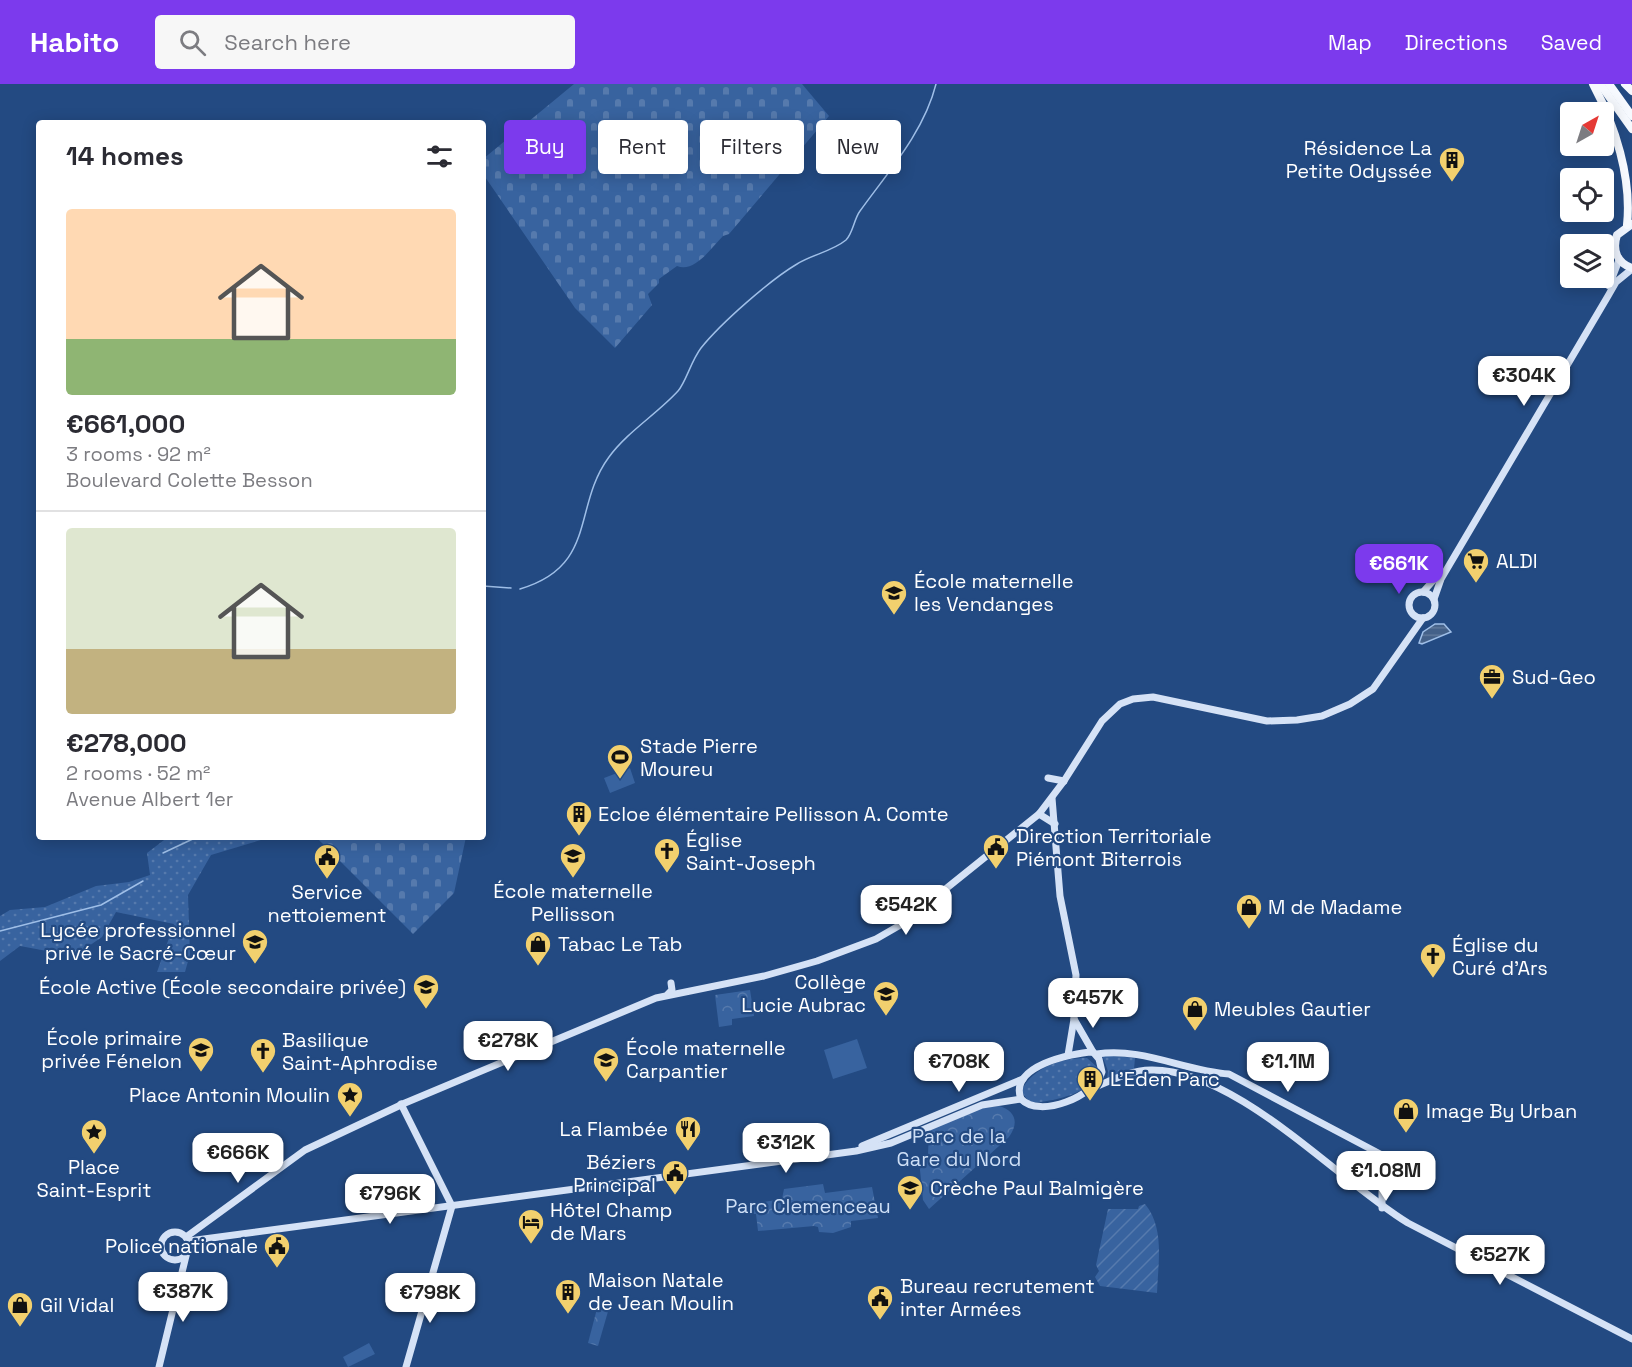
<!DOCTYPE html>
<html lang="en">
<head>
<meta charset="utf-8">
<style>
  body { margin:0; font-family:"Space Grotesk",sans-serif; background:#f7f7f7; color:#2b2b33; height:100vh; display:flex; flex-direction:column; font-size:22px; white-space:nowrap }
  * { box-sizing:border-box; margin:0 }
  p { font-size:20px; color:#7c7c81 }
  .icon { flex:none; width:33px; height:33px; fill:none; stroke:currentColor; stroke-width:2; stroke-linecap:round; stroke-linejoin:round }
  .map { position:relative; flex:1; overflow:hidden }
  .panel { position:absolute; left:36px; top:36px; width:450px; height:720px; display:flex; flex-direction:column; background:#fff; border-radius:6px; box-shadow:0 3px 15px #0003 }
  .panel>* { flex:none }
  .hud { position:absolute; left:504px; top:36px; width:570px; height:54px; display:flex; gap:12px }
  .needle { width:39px; rotate:39deg }
  .tools { position:absolute; left:1560px; top:18px; display:grid; gap:12px }
  .tools a { display:grid; place-items:center; width:54px; height:54px; border-radius:6px; background:#fff; box-shadow:0 3px 15px #0003; font-size:30px }
  .price { position:absolute; translate:-50% -51px; padding:0 14px; border-radius:12px; background:#fff; color:#222; font-size:20px; line-height:39px; filter:drop-shadow(0 2px 3px #0008) }
  .price::after { content:''; position:absolute; left:50%; top:36px; width:18px; height:14px; margin-left:-9px; background:inherit; clip-path:polygon(0 0,100% 0,50% 100%) }
  .price.active { background:#7c3aed; color:#fff }
  ul { padding:0; list-style:none }
  li { display:grid; align-content:center; gap:12px; height:318px; padding:0 30px }
  li+li { border-top:2px solid #e1e1e2 }
  li span { display:grid; place-items:center; height:186px; border-radius:6px; color:#555 }
  li>.icon { margin-inline-start:auto }
  span .icon { width:108px; height:108px; fill:#fffc; stroke-width:1 }
  li b { font-size:26px }
  h2 { display:flex; justify-content:space-between; align-items:center; height:72px; padding:0 30px; font-size:26px }
  .chip { padding:0 21px; border-radius:6px; background:#fff; box-shadow:0 3px 15px #0003; font-size:21px; line-height:54px }
  .chip.active { background:#7c3aed; color:#fff }
  header { display:flex; align-items:center; gap:36px; box-sizing:border-box; height:84px; padding:0 30px; background:#7c3aed; color:#fff }
  header strong { font-size:28px }
  nav { display:flex; gap:33px; margin-inline-start:auto; font-size:21px }
  .search { width:420px; height:54px; background:#f7f7f7; display:flex; align-items:center; gap:15px; box-sizing:border-box; padding:0 21px; border-radius:6px; color:#7c7c81; font-size:22px }
  .map>svg:first-child { display:block }
  .grass { fill:url(#grass-dots) }
  .cemetery { fill:url(#cemetery-stones) }
  .park { fill:url(#park-crowns) }
  .garden { fill:url(#garden-furrows) }
  .pitch { fill:#38639f }
  .water { fill:url(#water-rules); stroke:#9fbfe8; stroke-width:1.5 }
  .lines { fill:none; stroke-linecap:round; stroke-linejoin:round }
  .stream { stroke:#9fbfe8; stroke-width:1.5 }
  .secondary { stroke:#d5e2f6; stroke-width:7 }
  .primary { stroke:#edf3fd; stroke-width:8 }
  .trunk { stroke:#f6f9fe; stroke-width:8 }
  .labels { text-anchor:middle; dominant-baseline:central; stroke-width:4.5; stroke-linejoin:round; paint-order:stroke }
  .poi-label { font-size:20px; fill:#fff; stroke:#234a82; text-anchor:start }
  .park-label { font-size:20px; fill:#cedff6; stroke:#234a82 }
</style>
</head>
<body>
<header>
<strong>Habito</strong>
<div class="search"><svg class="icon" aria-label="search" viewBox="0 0 24 24"><circle cx="10" cy="10" r="6"/><path d="M15 15l6 6"/></svg>Search here</div>
<nav><a>Map</a><a>Directions</a><a>Saved</a></nav>
</header>
<div class="map">
<svg width="1632" height="1283" viewBox="0 0 1632 1283">
  <defs>
    <pattern id="grass-dots" width="8" height="8" patternUnits="userSpaceOnUse" patternTransform="scale(1.5)"><rect width="8" height="8" fill="#38639f"/><path d="M2 2h.1M6 6h.1" fill="none" stroke="#567aad" stroke-width="1.8" stroke-linecap="round"/></pattern>
    <pattern id="cemetery-stones" width="16" height="16" patternUnits="userSpaceOnUse" patternTransform="scale(1.5)"><rect width="16" height="16" fill="#38639f"/><path d="M2 7V4a2 2 0 0 1 4 0v3zM10 15v-3a2 2 0 0 1 4 0v3z" fill="#567aad"/></pattern>
    <pattern id="park-crowns" width="20" height="18" patternUnits="userSpaceOnUse" patternTransform="scale(1.5)"><rect width="20" height="18" fill="#38639f"/><path d="M2 6a3 3 0 1 1 6 0M12 15a3 3 0 1 1 6 0" fill="none" stroke="#567aad"/></pattern>
    <pattern id="garden-furrows" width="10" height="10" patternUnits="userSpaceOnUse" patternTransform="scale(1.5)"><rect width="10" height="10" fill="#38639f"/><path d="M-1 1l2-2M0 10L10 0M9 11l2-2" fill="none" stroke="#567aad"/></pattern>
    <pattern id="water-rules" width="6" height="5" patternUnits="userSpaceOnUse" patternTransform="scale(1.5)"><rect width="6" height="5" fill="#446189"/><path d="M0 2.5h6" fill="none" stroke="#60799b"/></pattern>
  </defs>
  <rect width="100%" height="100%" fill="#234a82"/>
  <g class="grass">
    <polygon points="168,753 271,753 211,771 188,811 190,870 185,888 157,888 174,840 116,828 102,853 74,872 20,862 0,877 0,832 10,826 45,823 96,802 129,798 150,791 147,769"/>
    <polygon points="1102,971 1135,974 1134,985 1107,995 1108,987"/>
    <path d="M1087,974L1097,983C1100,1009 1050,1018 1030,1019L1021,1007C1033,983 1062,974 1087,974Z"/>
  </g>
  <g class="cemetery">
    <path d="M574,0H802L829,32L729,150L723,152C711,164 695,189 677,182L659,195V199L648,210L652,221L615,264L575,224L483,90V75Z"/>
    <polygon points="316,753 466,753 454,809 413,850"/>
  </g>
  <g class="park">
    <polygon points="750,906 754,932 732,935 732,941 719,943 715,911"/>
    <path d="M999,1022C1016,1027 1019,1039 1009,1053L929,1125L923,1116L919,1076L928,1071L929,1046L982,1024Z"/>
    <polygon points="823,1100 825,1109 872,1103 878,1134 851,1137 851,1143 833,1149 819,1148 818,1143 814,1142 758,1147 756,1130 751,1130 750,1120 782,1115 784,1105"/>
    <polygon points="598,1221 609,1224 598,1262 588,1259"/>
  </g>
  <path class="garden" d="M1145,1120C1165,1144 1158,1179 1157,1209L1100,1202L1095,1193L1099,1187L1096,1181L1108,1125H1138L1139,1122Z"/>
  <g class="pitch">
    <polygon points="630,684 635,699 610,709 604,694"/>
    <polygon points="857,955 867,984 833,995 824,966"/>
    <polygon points="369,1259 375,1270 348,1283 343,1273"/>
  </g>
  <polygon class="water" points="1435,540 1444,540 1451,548 1422,560 1419,559 1423,548"/>
  <g class="lines">
    <g class="stream">
      <polyline points="483,502 511,504"/>
      <path d="M520,505C598,482 572,423 609,373C627,348 657,330 678,307C686,298 691,277 701,264C721,239 770,196 797,180C811,171 833,167 846,156C853,149 854,135 860,127C888,88 924,48 936,0"/>
      <polyline points="163,769 197,753"/>
      <polyline points="0,847 101,821 143,797"/>
    </g>
    <g class="secondary">
      <polyline points="1609,202 1619,176"/>
      <circle cx="1422" cy="521" r="13"/>
      <polyline points="1423,508 1439,490"/>
      <polyline points="1434,515 1441,495 1608,212 1616,198 1632,185"/>
      <polyline points="1048,694 1064,697"/>
      <polyline points="1052,714 1060,812 1076,891 1074,935 1068,971"/>
      <polyline points="1039,730 1055,740"/>
      <polyline points="668,910 672,906 671,899"/>
      <polyline points="1074,935 1093,968"/>
      <path d="M1093,968L1099,975L1102,988C1095,1012 1040,1035 1021,1015C1008,982 1072,969 1093,968Z"/>
      <path d="M1097,970C1142,963 1185,987 1229,990L1382,1071V1124"/>
      <path d="M1091,1005C1110,997 1130,986 1151,986C1237,985 1337,1096 1408,1139L1632,1255"/>
      <polyline points="401,1020 452,1122"/>
      <polyline points="862,1062 1023,995"/>
      <circle cx="175" cy="1162" r="14"/>
      <polyline points="186,1153 305,1066 405,1019 656,914 764,892 817,877 876,855 902,840 1039,730 1064,697 1102,637 1120,620 1133,615 1153,613 1267,637 1297,636 1322,632 1350,620 1373,605 1423,534"/>
      <polyline points="189,1157 856,1067 891,1059 982,1021 1021,1015"/>
      <polyline points="159,1283 186,1172"/>
      <polyline points="406,1283 452,1122"/>
    </g>
    <path class="primary" d="M1632,140L1617,151C1612,166 1617,179 1632,184"/>
    <g class="trunk">
      <path d="M1593,0C1615,41 1632,94 1627,141"/>
      <polyline points="1600,0 1632,45"/>
      <polyline points="1609,0 1632,32"/>
      <polyline points="1625,0 1632,7"/>
    </g>
  </g>
  <defs>
    <g id="building-pin" transform="scale(1.35)"><path d="M0 17L-7.5 6A9.5 9.5 0 1 1 7.5 6Z" fill="#f2d06e" stroke="#234a82"/><path d="M-4-6H4V6H1V3H-1V6H-4ZM-2.5-4.3h1.7v1.8h-1.7ZM.8-4.3h1.7v1.8H.8ZM-2.5-1h1.7V.8h-1.7ZM.8-1h1.7V.8H.8Z" fill="#111"/></g>
    <g id="supermarket-pin" transform="scale(1.35)"><path d="M0 17L-7.5 6A9.5 9.5 0 1 1 7.5 6Z" fill="#f2d06e" stroke="#234a82"/><path d="M-6-5.5h2.5l.6 2H6L4.5 2H-2.5L-4.4-4H-6ZM-1.5 3.2a1.3 1.3 0 1 0 .1 0ZM3 3.2a1.3 1.3 0 1 0 .1 0Z" fill="#111"/></g>
    <g id="school-pin" transform="scale(1.35)"><path d="M0 17L-7.5 6A9.5 9.5 0 1 1 7.5 6Z" fill="#f2d06e" stroke="#234a82"/><path d="M0-5L7-2L0 1L-7-2ZM-4 1L0 2.5L4 1V4Q0 6-4 4Z" fill="#111"/></g>
    <g id="office-pin" transform="scale(1.35)"><path d="M0 17L-7.5 6A9.5 9.5 0 1 1 7.5 6Z" fill="#f2d06e" stroke="#234a82"/><path d="M-6-3h4V-5.5h4V-3h4V5H-6ZM-1-4.5V-3h2v-1.5ZM-6 0V1H6V0Z" fill="#111"/></g>
    <g id="stadium-pin" transform="scale(1.35)"><path d="M0 17L-7.5 6A9.5 9.5 0 1 1 7.5 6Z" fill="#f2d06e" stroke="#234a82"/><path d="M0-5a6.5 5 0 1 0 0 10a6.5 5 0 1 0 0-10ZM-3.5-1.8h7v3.6h-7Z" fill="#111"/></g>
    <g id="civic-pin" transform="scale(1.35)"><path d="M0 17L-7.5 6A9.5 9.5 0 1 1 7.5 6Z" fill="#f2d06e" stroke="#234a82"/><path d="M-.6-6.5H3V-4.5H.6V-3L4-1V1h2V6H-6V1h2V-1L-.6-3ZM-1.2 2.5V6h2.4V2.5Z" fill="#111"/></g>
    <g id="church-pin" transform="scale(1.35)"><path d="M0 17L-7.5 6A9.5 9.5 0 1 1 7.5 6Z" fill="#f2d06e" stroke="#234a82"/><path d="M-1.2-6h2.4v3.5h3.3v2.4h-3.3V6h-2.4V-.1h-3.3v-2.4h3.3Z" fill="#111"/></g>
    <g id="shop-pin" transform="scale(1.35)"><path d="M0 17L-7.5 6A9.5 9.5 0 1 1 7.5 6Z" fill="#f2d06e" stroke="#234a82"/><path d="M-5-2.5h2.3a2.7 3.5 0 0 1 5.4 0H5L5.5 6h-11ZM-1.5-2.5h3a1.5 2.3 0 0 0-3 0Z" fill="#111"/></g>
    <g id="sight-pin" transform="scale(1.35)"><path d="M0 17L-7.5 6A9.5 9.5 0 1 1 7.5 6Z" fill="#f2d06e" stroke="#234a82"/><path d="M0-6L1.8-2.2L6-1.7L2.9 1.2L3.7 5.4L0 3.3L-3.7 5.4L-2.9 1.2L-6-1.7L-1.8-2.2Z" fill="#111"/></g>
    <g id="restaurant-pin" transform="scale(1.35)"><path d="M0 17L-7.5 6A9.5 9.5 0 1 1 7.5 6Z" fill="#f2d06e" stroke="#234a82"/><path d="M-5-6h1v4h1v-4h1v4h1v-4h1v5L-1.5 .5V6h-2V.5L-5-1ZM5-6V6H3V1.5H1.5Q1.5-4 5-6Z" fill="#111"/></g>
    <g id="hotel-pin" transform="scale(1.35)"><path d="M0 17L-7.5 6A9.5 9.5 0 1 1 7.5 6Z" fill="#f2d06e" stroke="#234a82"/><path d="M-6-4.5h1.5V1H6V5H4.5V3h-9V5H-6ZM-4 0a1.8 1.8 0 1 1 3.6 0ZM.5 0V-2.5h3Q6-2.5 6 0Z" fill="#111"/></g>
  </defs>
  <g fill-rule="evenodd">
    <use href="#building-pin" x="1452" y="76"/>
    <use href="#supermarket-pin" x="1476" y="477"/>
    <use href="#school-pin" x="894" y="509"/>
    <use href="#office-pin" x="1492" y="593"/>
    <use href="#stadium-pin" x="620" y="673"/>
    <use href="#building-pin" x="579" y="730"/>
    <use href="#civic-pin" x="996" y="763"/>
    <use href="#church-pin" x="667" y="767"/>
    <use href="#school-pin" x="573" y="772"/>
    <use href="#civic-pin" x="327" y="773"/>
    <use href="#shop-pin" x="1249" y="823"/>
    <use href="#school-pin" x="255" y="858"/>
    <use href="#shop-pin" x="538" y="860"/>
    <use href="#church-pin" x="1433" y="872"/>
    <use href="#school-pin" x="426" y="903"/>
    <use href="#school-pin" x="886" y="910"/>
    <use href="#shop-pin" x="1195" y="925"/>
    <use href="#school-pin" x="201" y="966"/>
    <use href="#church-pin" x="263" y="967"/>
    <use href="#school-pin" x="606" y="976"/>
    <use href="#building-pin" x="1090" y="995"/>
    <use href="#sight-pin" x="350" y="1011"/>
    <use href="#shop-pin" x="1406" y="1027"/>
    <use href="#restaurant-pin" x="688" y="1045"/>
    <use href="#sight-pin" x="94" y="1048"/>
    <use href="#civic-pin" x="675" y="1089"/>
    <use href="#school-pin" x="910" y="1104"/>
    <use href="#hotel-pin" x="531" y="1138"/>
    <use href="#civic-pin" x="277" y="1162"/>
    <use href="#building-pin" x="568" y="1208"/>
    <use href="#civic-pin" x="880" y="1214"/>
    <use href="#shop-pin" x="20" y="1221"/>
  </g>
  <g class="labels">
    <g class="poi-label">
      <text x="1432" y="64" text-anchor="end">Résidence La<tspan x="1432" dy="23">Petite Odyssée</tspan></text>
      <text x="1496" y="477">ALDI</text>
      <text x="914" y="497">École maternelle<tspan x="914" dy="23">les Vendanges</tspan></text>
      <text x="1512" y="593">Sud-Geo</text>
      <text x="640" y="662">Stade Pierre<tspan x="640" dy="23">Moureu</tspan></text>
      <text x="598" y="730">Ecloe élémentaire Pellisson A. Comte</text>
      <text x="1016" y="752">Direction Territoriale<tspan x="1016" dy="23">Piémont Biterrois</tspan></text>
      <text x="686" y="756">Église<tspan x="686" dy="23">Saint-Joseph</tspan></text>
      <text x="573" y="807" text-anchor="middle">École maternelle<tspan x="573" dy="23">Pellisson</tspan></text>
      <text x="327" y="808" text-anchor="middle">Service<tspan x="327" dy="23">nettoiement</tspan></text>
      <text x="1268" y="823">M de Madame</text>
      <text x="236" y="846" text-anchor="end">Lycée professionnel<tspan x="236" dy="23">privé le Sacré-Cœur</tspan></text>
      <text x="558" y="860">Tabac Le Tab</text>
      <text x="1452" y="861">Église du<tspan x="1452" dy="23">Curé d'Ars</tspan></text>
      <text x="866" y="898" text-anchor="end">Collège<tspan x="866" dy="23">Lucie Aubrac</tspan></text>
      <text x="406" y="903" text-anchor="end">École Active (École secondaire privée)</text>
      <text x="1214" y="925">Meubles Gautier</text>
      <text x="182" y="954" text-anchor="end">École primaire<tspan x="182" dy="23">privée Fénelon</tspan></text>
      <text x="282" y="956">Basilique<tspan x="282" dy="23">Saint-Aphrodise</tspan></text>
      <text x="626" y="964">École maternelle<tspan x="626" dy="23">Carpantier</tspan></text>
      <text x="1110" y="995">L'Eden Parc</text>
      <text x="330" y="1011" text-anchor="end">Place Antonin Moulin</text>
      <text x="1426" y="1027">Image By Urban</text>
      <text x="668" y="1045" text-anchor="end">La Flambée</text>
      <text x="656" y="1078" text-anchor="end">Béziers<tspan x="656" dy="23">Principal</tspan></text>
      <text x="94" y="1083" text-anchor="middle">Place<tspan x="94" dy="23">Saint-Esprit</tspan></text>
      <text x="930" y="1104">Crèche Paul Balmigère</text>
      <text x="550" y="1126">Hôtel Champ<tspan x="550" dy="23">de Mars</tspan></text>
      <text x="258" y="1162" text-anchor="end">Police nationale</text>
      <text x="588" y="1196">Maison Natale<tspan x="588" dy="23">de Jean Moulin</tspan></text>
      <text x="900" y="1202">Bureau recrutement<tspan x="900" dy="23">inter Armées</tspan></text>
      <text x="40" y="1221">Gil Vidal</text>
    </g>
    <g class="park-label">
      <text x="959" y="1052">Parc de la<tspan x="959" dy="23">Gare du Nord</tspan></text>
      <text x="808" y="1122">Parc Clemenceau</text>
    </g>
  </g>
</svg>
<div class="tools">
<a><svg class="needle" viewBox="-14 -14 28 28"><path d="M0-13l5 13h-10z" fill="#e53935"/><path d="M0 13l5-13h-10z" fill="#7c7c81"/></svg></a>
<a><svg class="icon" aria-label="locate" viewBox="0 0 24 24"><circle cx="12" cy="12" r="6"/><path d="M12 2v4M12 18v4M2 12h4M18 12h4"/></svg></a>
<a><svg class="icon" aria-label="layers" viewBox="0 0 24 24"><path d="M12 4l9 5-9 5-9-5zM3 14l9 5 9-5"/></svg></a>
</div>
<b class="price" style="left:1524px;top:323px">€304K</b>
<b class="price active" style="left:1399px;top:511px">€661K</b>
<b class="price" style="left:906px;top:852px">€542K</b>
<b class="price" style="left:1093px;top:945px">€457K</b>
<b class="price" style="left:508px;top:988px">€278K</b>
<b class="price" style="left:959px;top:1009px">€708K</b>
<b class="price" style="left:1288px;top:1009px">€1.1M</b>
<b class="price" style="left:786px;top:1090px">€312K</b>
<b class="price" style="left:238px;top:1100px">€666K</b>
<b class="price" style="left:1386px;top:1118px">€1.08M</b>
<b class="price" style="left:390px;top:1141px">€796K</b>
<b class="price" style="left:1500px;top:1202px">€527K</b>
<b class="price" style="left:183px;top:1239px">€387K</b>
<b class="price" style="left:430px;top:1240px">€798K</b>
<div class="hud">
<a class="chip active">Buy</a>
<a class="chip">Rent</a>
<a class="chip">Filters</a>
<a class="chip">New</a>
</div>
<section class="panel">
<h2>14 homes<svg class="icon" aria-label="filters" viewBox="0 0 24 24"><path d="M4 7h16M4 17h16"/><circle cx="9" cy="7" r="2"/><circle cx="15" cy="17" r="2"/></svg></h2>
<ul>
<li><span style="background:linear-gradient(#ffd9b3 70%,#8fb573 0)"><svg class="icon" aria-label="home" viewBox="0 0 24 24"><path d="M3 11l9-7 9 7M6 9v11h12V9"/></svg></span><div><b>€661,000</b><p>3 rooms · 92 m²</p><p>Boulevard Colette Besson</p></div></li>
<li><span style="background:linear-gradient(#dfe7d0 65%,#c2b280 0)"><svg class="icon" aria-label="home" viewBox="0 0 24 24"><path d="M3 11l9-7 9 7M6 9v11h12V9"/></svg></span><div><b>€278,000</b><p>2 rooms · 52 m²</p><p>Avenue Albert 1er</p></div></li>
</ul>
</section>
</div>
</body>
</html>
